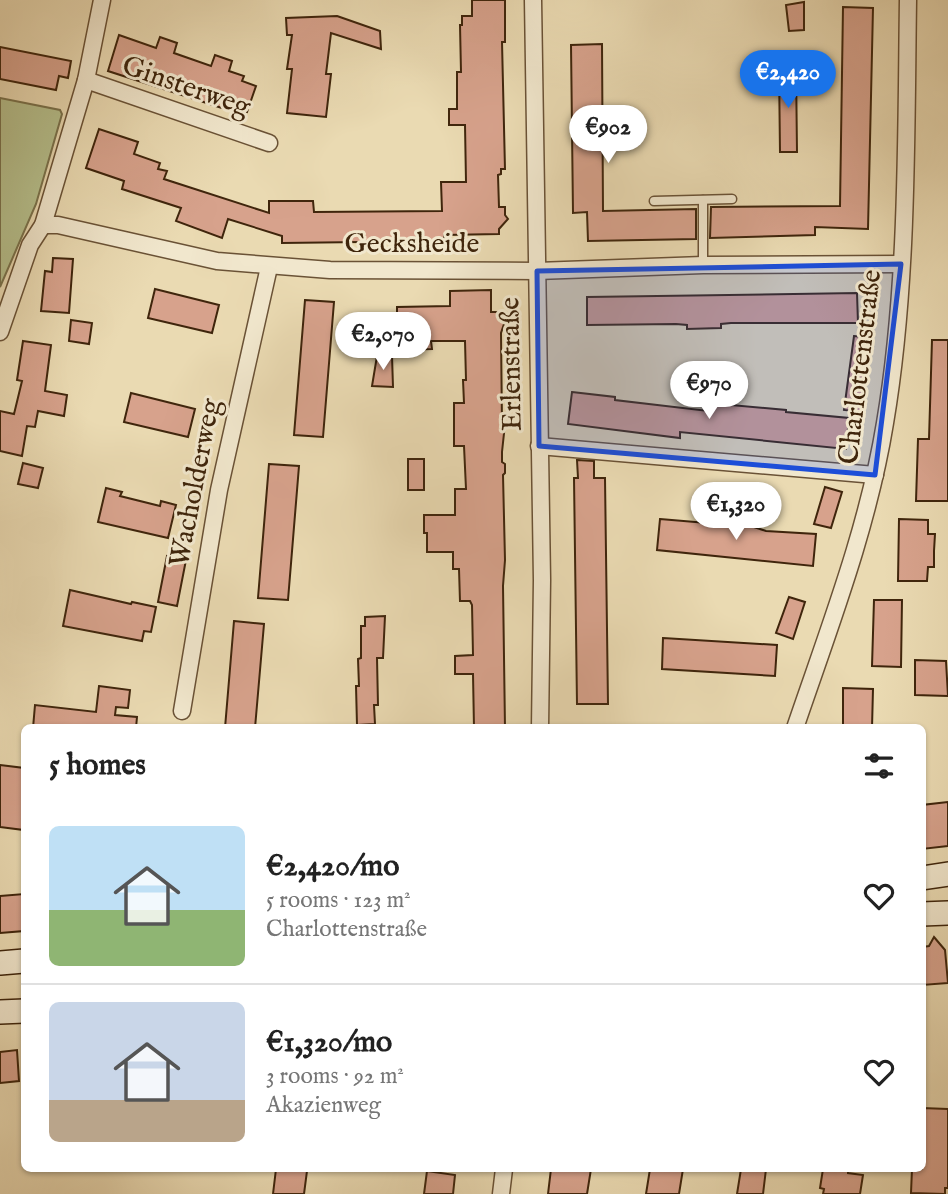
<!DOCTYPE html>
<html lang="en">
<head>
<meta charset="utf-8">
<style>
  body { margin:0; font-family:"IM FELL English",serif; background:#f2f2f2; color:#222; height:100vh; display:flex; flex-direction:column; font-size:26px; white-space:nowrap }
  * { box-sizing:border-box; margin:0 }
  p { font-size:23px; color:#767676 }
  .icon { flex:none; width:38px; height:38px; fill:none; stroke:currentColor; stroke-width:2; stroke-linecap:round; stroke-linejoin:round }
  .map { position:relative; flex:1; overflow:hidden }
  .sheet { position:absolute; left:21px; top:724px; width:905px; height:448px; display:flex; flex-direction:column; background:#fff; border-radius:10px; box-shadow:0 2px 5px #0004 }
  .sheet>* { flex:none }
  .price { position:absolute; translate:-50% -60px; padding:0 16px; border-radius:24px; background:#fff; color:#222; font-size:23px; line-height:46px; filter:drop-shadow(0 2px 4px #0008) }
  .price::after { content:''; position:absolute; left:50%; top:42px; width:21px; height:16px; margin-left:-10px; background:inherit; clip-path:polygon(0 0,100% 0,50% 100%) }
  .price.current { background:#1a73e8; color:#fff }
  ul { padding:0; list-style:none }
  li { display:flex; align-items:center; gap:21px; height:175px; padding:0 28px }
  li+li { border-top:2px solid #e0e0e0 }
  li span { display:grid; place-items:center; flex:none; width:196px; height:140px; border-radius:10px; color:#555 }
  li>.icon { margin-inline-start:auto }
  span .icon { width:84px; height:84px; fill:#fffc; stroke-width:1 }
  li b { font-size:30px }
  h2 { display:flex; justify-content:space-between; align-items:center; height:84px; padding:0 28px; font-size:30px }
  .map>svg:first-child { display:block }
  .green { fill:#b6c08d; stroke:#7a724c; stroke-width:2 }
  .building { fill:#d7a28c; stroke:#3f250c; stroke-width:2 }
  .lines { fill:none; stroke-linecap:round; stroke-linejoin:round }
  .lane-casing { stroke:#6a5236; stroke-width:11 }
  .street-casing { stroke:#6a5236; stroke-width:19 }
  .secondary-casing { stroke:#3f250c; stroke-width:26 }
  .lane { stroke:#f1e7cd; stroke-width:8 }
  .street { stroke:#f1e7cd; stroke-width:16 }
  .secondary { stroke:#f1e7cd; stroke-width:23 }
  .marked { fill:#1d4ed8; fill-opacity:0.2; stroke:#1d4ed8; stroke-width:5; stroke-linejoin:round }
  .labels { text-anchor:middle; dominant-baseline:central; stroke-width:6; stroke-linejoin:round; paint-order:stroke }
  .street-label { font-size:28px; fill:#3f250c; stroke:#f1e7cd }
</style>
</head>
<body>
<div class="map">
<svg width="948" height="1194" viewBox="0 0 948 1194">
  <rect width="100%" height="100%" fill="#eadab2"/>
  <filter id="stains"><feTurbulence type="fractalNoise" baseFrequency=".00286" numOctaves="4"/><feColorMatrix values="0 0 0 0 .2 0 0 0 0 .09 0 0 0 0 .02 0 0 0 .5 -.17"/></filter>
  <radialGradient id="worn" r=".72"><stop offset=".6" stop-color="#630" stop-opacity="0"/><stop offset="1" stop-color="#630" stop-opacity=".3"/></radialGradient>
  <polygon class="green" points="0,98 60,110 62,114 36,204 0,287"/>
  <g class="building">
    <polygon points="472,0 505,0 505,42 502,42 505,169 501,169 501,174 498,175 499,207 505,207 505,215 508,219 499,229 499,234 444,235 444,241 282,243 282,236 228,219 222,238 176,221 181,208 122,189 124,181 86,168 99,129 138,142 134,154 160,163 158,169 167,171 164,179 269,213 269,201 313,201 314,212 442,211 441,182 466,182 465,125 449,125 449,109 457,109 457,72 461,72 460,25 462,25 462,16 472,16"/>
    <polygon points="804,2 804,30 789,31 786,5"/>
    <polygon points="843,7 873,8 868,229 815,227 815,235 710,238 711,207 840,206"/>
    <polygon points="337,16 380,31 381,49 331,33 326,74 331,74 326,117 287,113 292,69 287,69 292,35 287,35 286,18"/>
    <polygon points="119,35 156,48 160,37 177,43 174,53 211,66 215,55 232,61 229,71 244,76 242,81 256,86 247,112 230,106 228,110 108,71"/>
    <polygon points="602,44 603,211 696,209 696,239 588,241 587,212 573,213 571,45"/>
    <polygon points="0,47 71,61 68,78 59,76 56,90 0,79"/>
    <polygon points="779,67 796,67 797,152 780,152"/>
    <polygon points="53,258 73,259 69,313 41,311 45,271 52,272"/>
    <polygon points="155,289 219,305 212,333 148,318"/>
    <polygon points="491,290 491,312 504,312 504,324 501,333 502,424 505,424 502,452 502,462 505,464 505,473 503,475 505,560 503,586 505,728 474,728 473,674 455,674 455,656 473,655 472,605 470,601 460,601 459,569 453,569 453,552 427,552 427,533 424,533 424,515 455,515 455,489 466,489 464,446 454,446 454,403 464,403 463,380 466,380 465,341 431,341 432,349 397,350 397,307 450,306 450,291"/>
    <polygon points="857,293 858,323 731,323 721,324 721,328 687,329 687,325 676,324 587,325 587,297"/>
    <polygon points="305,300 334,302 323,437 294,435"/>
    <polygon points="71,320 92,323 89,344 69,341"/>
    <polygon points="854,336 871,338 861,412 844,410"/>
    <polygon points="932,340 948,340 948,501 916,501 918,439 929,439"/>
    <polygon points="23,341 51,345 45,391 67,395 64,416 38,411 35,427 27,426 22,456 0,451 0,411 14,414 22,381 17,380"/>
    <polygon points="377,356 392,356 393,387 372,386"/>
    <polygon points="572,392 615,397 615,400 708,411 709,403 786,410 786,412 849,418 846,449 680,432 680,438 568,424"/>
    <polygon points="131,393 195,409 188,437 124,422"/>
    <rect x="408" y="459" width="16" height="31"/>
    <polygon points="577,460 594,461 594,478 605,478 608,704 577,704 574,478 578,478"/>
    <polygon points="23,463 43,468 38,488 18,484"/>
    <polygon points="269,464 299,466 288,600 258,598"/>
    <polygon points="825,487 842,492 831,528 814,524"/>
    <polygon points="106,488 122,492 120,496 160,506 161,501 176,505 168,538 98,522"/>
    <polygon points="660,519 754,527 766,531 816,534 813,566 657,550"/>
    <polygon points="899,519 928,520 928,534 935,534 934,551 934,567 928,567 927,581 898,581"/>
    <polygon points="167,556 186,560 177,606 158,602"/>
    <polygon points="70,590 131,604 132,602 156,607 151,632 144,631 142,641 63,626"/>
    <polygon points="789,597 805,602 793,639 776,633"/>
    <polygon points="874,600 902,600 901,667 872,666"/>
    <polygon points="385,616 383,658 377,658 378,705 374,705 375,724 357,725 356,686 359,686 358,659 361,658 361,626 365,626 365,617"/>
    <polygon points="234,621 264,624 255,728 225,728"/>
    <polygon points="663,638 777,645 775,676 662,669"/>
    <polygon points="915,660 946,661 948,696 915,695"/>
    <polygon points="99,686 130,690 128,708 116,707 115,715 137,717 136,728 33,728 35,705 96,712"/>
    <polygon points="843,688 873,689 872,728 843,728"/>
    <polygon points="0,765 24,768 24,830 0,827"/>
    <polygon points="948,802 948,846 922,849 922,805"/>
    <polygon points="24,894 24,931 0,933 0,896"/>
    <polygon points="934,937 945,950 948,983 922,985 922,947 929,946"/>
    <polygon points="17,1050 19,1081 0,1083 0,1052"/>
    <polygon points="922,1108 948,1109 948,1188 945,1188 945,1194 911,1193 912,1169 922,1169"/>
    <polygon points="276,1169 307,1171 304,1194 273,1194"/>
    <polygon points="551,1169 591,1169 587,1194 548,1194"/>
    <polygon points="650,1169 683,1169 679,1194 646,1194"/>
    <polygon points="741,1169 766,1169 763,1194 737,1194"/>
    <polygon points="823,1169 848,1169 848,1173 863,1175 860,1194 823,1194 824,1189 820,1188"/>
    <polygon points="427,1171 455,1175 453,1194 424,1194"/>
  </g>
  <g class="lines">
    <g class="lane-casing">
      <g id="lane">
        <polyline points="654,201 732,199"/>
        <polyline points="703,265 703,200"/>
      </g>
    </g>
    <g class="street-casing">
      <g id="street">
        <polyline points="533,0 542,580 540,728"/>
        <polyline points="86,80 269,143"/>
        <polyline points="43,225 58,225 217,261 330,270 537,271 703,265 901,264"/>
        <polyline points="0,332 30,245 43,225 86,80 102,0"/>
        <polyline points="539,446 875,475"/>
        <polyline points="182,711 219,490 269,267"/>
        <path d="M795,728C829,628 868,528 885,423C908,287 906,138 908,0"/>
        <polyline points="501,1194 504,1169"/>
      </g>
    </g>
    <g class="secondary-casing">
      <g id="secondary">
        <polyline points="922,878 948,874"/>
        <polyline points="922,914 948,913"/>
        <polyline points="0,963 24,961"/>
        <polyline points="0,1012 24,1011"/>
      </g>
    </g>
    <use href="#lane" class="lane"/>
    <use href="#street" class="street"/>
    <use href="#secondary" class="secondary"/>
  </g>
  <path class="marked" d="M901,264L875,475L539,446L537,271Z"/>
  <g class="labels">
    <g class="street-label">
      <text transform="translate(186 87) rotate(19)">Ginsterweg</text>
      <text x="412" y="244">Gecksheide</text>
      <text transform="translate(512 364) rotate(-91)">Erlenstraße</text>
      <text transform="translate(861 367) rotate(-83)">Charlottenstraße</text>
      <text transform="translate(196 483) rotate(-79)">Wacholderweg</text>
    </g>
  </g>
  <rect width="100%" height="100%" filter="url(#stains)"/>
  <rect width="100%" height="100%" fill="url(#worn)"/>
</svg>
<b class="price current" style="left:788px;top:110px">€2,420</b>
<b class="price" style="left:608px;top:165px">€902</b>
<b class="price" style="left:383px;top:372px">€2,070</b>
<b class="price" style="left:709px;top:421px">€970</b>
<b class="price" style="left:736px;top:542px">€1,320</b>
<section class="sheet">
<h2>5 homes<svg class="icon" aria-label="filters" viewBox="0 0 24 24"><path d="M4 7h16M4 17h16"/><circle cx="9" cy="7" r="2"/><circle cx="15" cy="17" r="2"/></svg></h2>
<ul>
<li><span style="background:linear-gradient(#bfe0f5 60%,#8fb573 0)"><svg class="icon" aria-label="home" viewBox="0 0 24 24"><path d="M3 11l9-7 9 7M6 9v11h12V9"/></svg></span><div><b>€2,420/mo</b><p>5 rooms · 123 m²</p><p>Charlottenstraße</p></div><svg class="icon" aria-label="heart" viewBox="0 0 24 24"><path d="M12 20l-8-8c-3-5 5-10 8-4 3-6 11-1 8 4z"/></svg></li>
<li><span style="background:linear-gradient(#c9d6e8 70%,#b9a48a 0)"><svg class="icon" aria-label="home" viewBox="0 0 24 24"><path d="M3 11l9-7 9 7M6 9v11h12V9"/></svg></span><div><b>€1,320/mo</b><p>3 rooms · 92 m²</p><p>Akazienweg</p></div><svg class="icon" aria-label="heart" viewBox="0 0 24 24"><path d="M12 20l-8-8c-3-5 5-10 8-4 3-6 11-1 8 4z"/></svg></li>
</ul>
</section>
</div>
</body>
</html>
